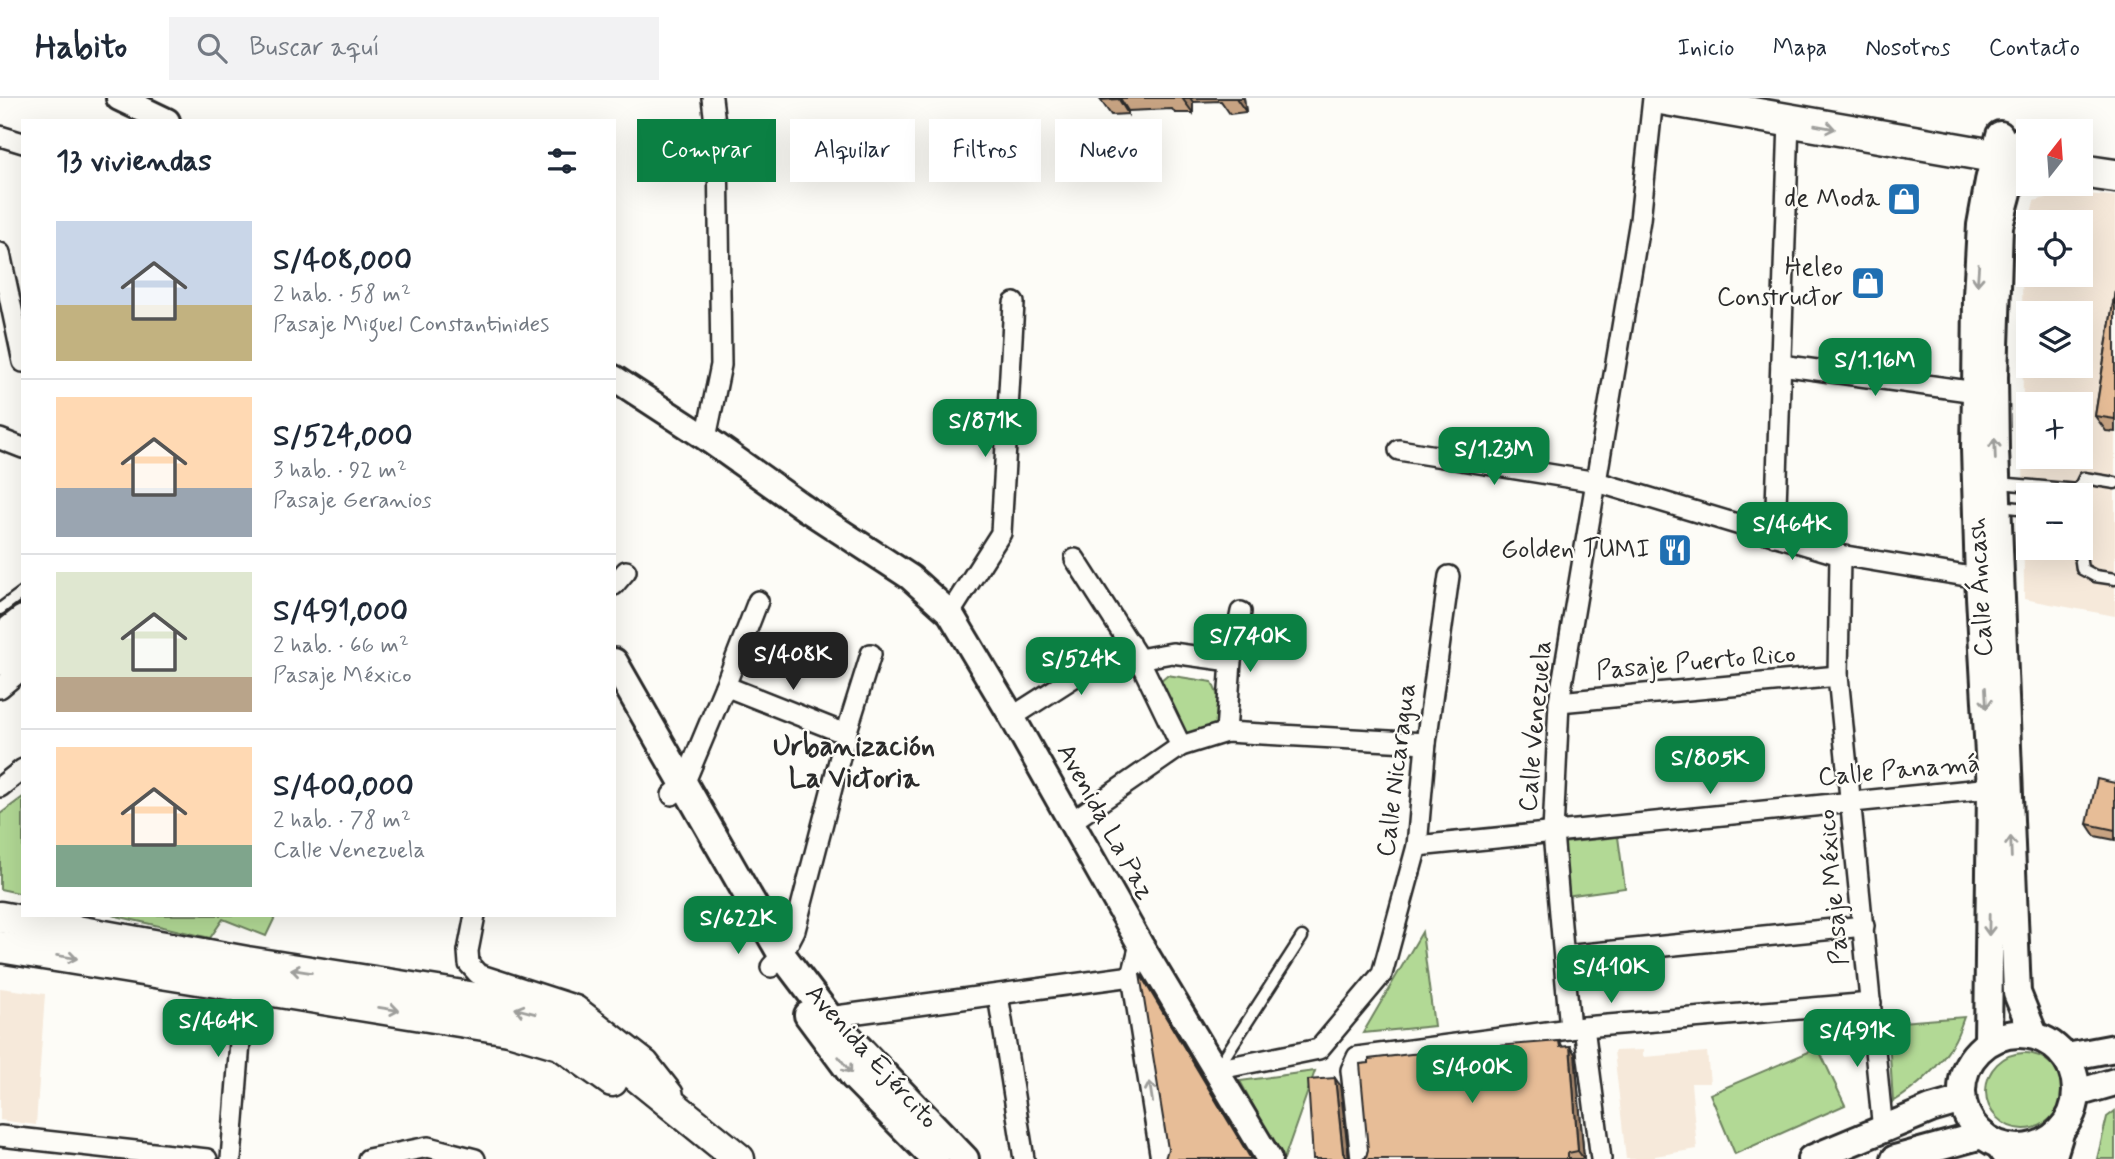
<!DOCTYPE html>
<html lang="es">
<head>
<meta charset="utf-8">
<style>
  body { margin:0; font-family:Mynerve,sans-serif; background:#f2f2f3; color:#1f2937; height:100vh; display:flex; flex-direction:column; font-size:26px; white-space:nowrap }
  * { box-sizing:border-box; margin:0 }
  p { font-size:23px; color:#747a83 }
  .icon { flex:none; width:38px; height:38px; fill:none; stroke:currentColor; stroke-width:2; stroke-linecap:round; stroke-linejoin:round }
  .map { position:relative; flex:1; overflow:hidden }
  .panel { position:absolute; left:21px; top:21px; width:595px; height:798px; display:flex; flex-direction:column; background:#fff; border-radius:0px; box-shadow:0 7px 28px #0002 }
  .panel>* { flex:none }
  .top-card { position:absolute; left:637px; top:21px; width:665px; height:63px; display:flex; gap:14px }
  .needle { width:46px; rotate:17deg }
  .fabs { position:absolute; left:2016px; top:21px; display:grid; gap:14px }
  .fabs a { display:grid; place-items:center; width:77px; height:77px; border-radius:0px; background:#fff; box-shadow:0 7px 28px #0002; font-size:35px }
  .price { position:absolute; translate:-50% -60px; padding:0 16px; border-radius:14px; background:#0b8043; color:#fff; font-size:23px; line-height:46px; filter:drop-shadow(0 2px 4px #0008) }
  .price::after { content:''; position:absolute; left:50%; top:42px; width:21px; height:16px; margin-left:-10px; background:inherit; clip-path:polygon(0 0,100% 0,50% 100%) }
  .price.active { background:#222; color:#fff }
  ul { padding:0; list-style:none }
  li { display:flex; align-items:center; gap:21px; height:175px; padding:0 35px }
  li+li { border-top:2px solid #e0e1e3 }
  li span { display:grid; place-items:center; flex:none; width:196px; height:140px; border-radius:0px; color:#555 }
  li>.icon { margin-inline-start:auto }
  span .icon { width:84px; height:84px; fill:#fffc; stroke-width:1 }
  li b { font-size:30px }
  h2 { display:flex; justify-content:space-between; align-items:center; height:84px; padding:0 35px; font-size:30px }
  .pill { padding:0 24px; border-radius:0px; background:#fff; box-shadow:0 7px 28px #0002; font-size:24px; line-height:63px }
  .pill.active { background:#0b8043; color:#fff }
  header { display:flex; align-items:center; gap:42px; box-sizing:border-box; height:98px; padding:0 35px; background:#fff; border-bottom:2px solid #e0e1e3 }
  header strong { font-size:33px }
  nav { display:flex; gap:38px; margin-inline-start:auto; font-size:24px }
  .search { width:490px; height:63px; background:#f2f2f3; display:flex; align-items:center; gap:18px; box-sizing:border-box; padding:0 24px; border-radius:0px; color:#747a83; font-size:26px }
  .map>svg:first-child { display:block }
  .built { fill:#f6e9da; fill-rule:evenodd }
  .green { fill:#b2d995; stroke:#6e8260; stroke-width:2 }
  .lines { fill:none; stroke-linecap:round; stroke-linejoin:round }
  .service-casing { stroke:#2b2b2b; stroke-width:15 }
  .minor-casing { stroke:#2b2b2b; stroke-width:24 }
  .tertiary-casing { stroke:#2b2b2b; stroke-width:30 }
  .secondary-casing { stroke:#2b2b2b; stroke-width:32 }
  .primary-casing { stroke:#2b2b2b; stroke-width:35 }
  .trunk-casing { stroke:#2b2b2b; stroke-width:37 }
  .service { stroke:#fdfcf7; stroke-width:10 }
  .minor { stroke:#fdfcf7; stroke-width:19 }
  .tertiary { stroke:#fdfcf7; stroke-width:24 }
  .secondary { stroke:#fdfcf7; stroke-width:26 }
  .primary { stroke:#fdfcf7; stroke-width:30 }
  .trunk { stroke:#fdfcf7; stroke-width:32 }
  .wall { fill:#c7a382; stroke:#2b2b2b; stroke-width:2 }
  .shaded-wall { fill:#a2846a; stroke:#2b2b2b; stroke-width:2 }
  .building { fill:#e7bd97; stroke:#2b2b2b; stroke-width:2 }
  .oneway { stroke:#9e9e9b }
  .labels { text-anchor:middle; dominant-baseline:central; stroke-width:5; stroke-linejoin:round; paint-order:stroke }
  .poi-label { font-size:26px; fill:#2b2b2b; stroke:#fdfcf7; text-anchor:end }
  .street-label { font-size:26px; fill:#2b2b2b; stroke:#fdfcf7 }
  .neighbourhood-label { font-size:28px; font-weight:bold; fill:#2b2b2b; stroke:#fdfcf7 }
</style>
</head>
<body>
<header>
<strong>Habito</strong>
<div class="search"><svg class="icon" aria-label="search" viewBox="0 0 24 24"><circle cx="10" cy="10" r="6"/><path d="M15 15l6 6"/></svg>Buscar aquí</div>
<nav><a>Inicio</a><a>Mapa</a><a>Nosotros</a><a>Contacto</a></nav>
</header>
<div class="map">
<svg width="2115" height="1061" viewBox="0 0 2115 1061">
  <rect width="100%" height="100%" fill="#fdfcf7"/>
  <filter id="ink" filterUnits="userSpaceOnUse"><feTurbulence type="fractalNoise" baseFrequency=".0143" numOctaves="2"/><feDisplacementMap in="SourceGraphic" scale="14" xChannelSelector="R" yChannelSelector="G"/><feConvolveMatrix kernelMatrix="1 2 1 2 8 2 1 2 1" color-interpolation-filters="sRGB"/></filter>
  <g filter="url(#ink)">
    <g class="built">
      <path d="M2066,95L2115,98V518L2024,501L2022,152L2028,126V177H2081V124H2029L2034,103ZM2028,215H2081V268H2028ZM2028,306H2081V359H2028ZM2028,397H2081V450H2028Z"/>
      <polygon points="0,890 45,896 36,1027 0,1022"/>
      <polygon points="1643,952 1643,959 1707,954 1710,985 1691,985 1697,1051 1655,1058 1655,1061 1626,1061 1614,953"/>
    </g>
    <g class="green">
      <polygon points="1167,577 1212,584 1222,607 1219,634 1190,643 1153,589"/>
      <polygon points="23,699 23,796 0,791 0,716"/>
      <polygon points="1618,739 1625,790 1565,798 1562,745"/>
      <polygon points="112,817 276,817 266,838 223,821 210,840"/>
      <polygon points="1422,834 1434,928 1363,935"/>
      <path d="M1964,919C1961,927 1958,937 1953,945C1940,969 1916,990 1893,1004L1888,925Z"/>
      <polygon points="1818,950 1845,1007 1735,1056 1710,996"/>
      <circle cx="2024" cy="993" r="38"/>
      <polygon points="1315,973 1284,1061 1282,1061 1240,983"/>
      <polygon points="2115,1013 2115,1061 2097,1061 2107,1019"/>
    </g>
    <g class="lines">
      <g class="service-casing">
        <g id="service">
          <polyline points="1998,385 2078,392"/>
          <polyline points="2078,396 2078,392 2084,380 2115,385"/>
          <polyline points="1999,408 2028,411"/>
          <polyline points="2079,450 2082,471 2095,478 2115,481"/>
          <polyline points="0,511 23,494"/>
          <polyline points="1218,969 1302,839"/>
        </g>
      </g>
      <g class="minor-casing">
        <g id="minor">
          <polyline points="0,38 23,45"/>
          <polyline points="0,155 23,264"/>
          <polyline points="1781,267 1976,294"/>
          <polyline points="706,340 721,267 718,50 712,0"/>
          <polyline points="0,341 23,350"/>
          <polyline points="1399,352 1597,384 1840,457 1990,482"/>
          <polyline points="1775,438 1789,23"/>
          <polyline points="1840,457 1838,578 1883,1033"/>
          <polyline points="1075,461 1139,561 1181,648"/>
          <polyline points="614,487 626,473"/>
          <polyline points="950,515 1001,435 1014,205"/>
          <polyline points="1139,561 1172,555 1231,563"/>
          <polyline points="725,588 846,636"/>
          <polyline points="0,590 23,571"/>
          <polyline points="1559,604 1838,578"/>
          <polyline points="1012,619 1129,544"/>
          <polyline points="1226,634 1231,563 1241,514"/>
          <polyline points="0,689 23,671"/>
          <polyline points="672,697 684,686 725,588 758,503"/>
          <polyline points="1071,724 1181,648 1226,634 1426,645"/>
          <polyline points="1417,748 2001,689"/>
          <polyline points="475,817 468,853 469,866 478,876 577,908 648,963 673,995"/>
          <polyline points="1140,846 1132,878 1161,1061"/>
          <polyline points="1564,858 1864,828"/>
          <polyline points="771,869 782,857 795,832 846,636 871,556"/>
          <polyline points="998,897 1024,1061"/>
          <polyline points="829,919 1132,878"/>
          <polyline points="1584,929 1601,1061"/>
          <polyline points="1570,931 1553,735 1559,604 1640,122 1653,0"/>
          <polyline points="1215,972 1319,951 1382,876 1417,748 1426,645 1449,478"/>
          <polyline points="0,1038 207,1061"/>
          <polyline points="231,1061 245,879"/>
          <polyline points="368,1061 428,1049 475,1061"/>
          <polyline points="1361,1061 1351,972 1357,959 1584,929 1871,905"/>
        </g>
      </g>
      <g class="tertiary-casing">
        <g id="tertiary">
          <polyline points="119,0 167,23"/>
          <polyline points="614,280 706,340 806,411 910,479 950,515 1008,612 1140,846 1269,1061"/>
          <polyline points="1997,1046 2008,1061"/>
          <polyline points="2053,1061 2062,1032"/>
        </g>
      </g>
      <g class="secondary-casing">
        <g id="secondary">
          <polyline points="2022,42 1999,128 1994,279 1995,352 2017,895 2034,937"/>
          <polyline points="0,539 23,521"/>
          <polyline points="0,564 23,546"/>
          <polyline points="614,564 782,857 829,919 965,1061"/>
          <polyline points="808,917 854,979 935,1061"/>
          <circle cx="2019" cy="993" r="57"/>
          <polyline points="1988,943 1991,691 1979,481 1975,351 1976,294 1977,198 1981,127 1989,83 2000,37"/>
          <polyline points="2067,959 2115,950"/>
          <polyline points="2077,995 2115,984"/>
          <polyline points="1811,1061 1931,1011 1962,1002"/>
          <polyline points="1895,1061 1982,1037"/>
        </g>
      </g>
      <g class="primary-casing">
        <g id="primary">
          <polyline points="0,819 247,864 482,901 571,925 739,1061"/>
          <polyline points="0,849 509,931 560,946 612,983"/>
        </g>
      </g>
      <g class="trunk-casing">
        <g id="trunk">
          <polyline points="1661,0 2028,64"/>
          <polyline points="2081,73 2115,78"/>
        </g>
      </g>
      <use href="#service" class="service"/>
      <use href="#minor" class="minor"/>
      <use href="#tertiary" class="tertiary"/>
      <use href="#secondary" class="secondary"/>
      <use href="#primary" class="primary"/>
      <use href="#trunk" class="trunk"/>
    </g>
    <g class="wall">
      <polygon points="1099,0 1244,0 1246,14 1230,16 1221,3 1193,4 1193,15 1175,15 1172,11 1128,13 1128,16 1111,17"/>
      <polygon points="2115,193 2115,334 2106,333 2095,318"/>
      <polygon points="2115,685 2115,742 2095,738 2087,726"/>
      <polygon points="1559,943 1563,949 1570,948 1575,956 1584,1061 1363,1061 1366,1059 1368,1052 1369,965 1497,955"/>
    </g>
    <g class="shaded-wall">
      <polygon points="1118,0 1120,0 1128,13 1128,16"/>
      <polygon points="1182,0 1190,0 1193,4 1193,15"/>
      <polygon points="1236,0 1244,0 1246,14"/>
      <polygon points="1140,876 1145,884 1252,1061 1251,1061"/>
      <polygon points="1570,948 1575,956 1584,1061 1578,1053"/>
      <polygon points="1335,980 1340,987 1349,1061 1348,1061 1343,1055"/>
    </g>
    <g class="building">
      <polygon points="1101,0 1118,0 1118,1 1101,2"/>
      <polygon points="2115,193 2115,321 2095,318"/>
      <polygon points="2097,681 2115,685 2115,732 2087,726"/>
      <polygon points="1140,876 1251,1061 1165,1061 1168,1051"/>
      <polygon points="1559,943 1560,949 1570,948 1578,1053 1568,1055 1568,1061 1363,1061 1366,1059 1368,1052 1360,966 1369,965 1369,961 1411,956 1461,953 1497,955 1497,948"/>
      <polygon points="1335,980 1343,1055 1348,1061 1313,1061 1308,982"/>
    </g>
    <defs><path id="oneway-shaft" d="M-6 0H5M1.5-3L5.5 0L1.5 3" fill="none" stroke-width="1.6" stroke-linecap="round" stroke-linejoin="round" transform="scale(1.75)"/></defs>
    <g class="oneway">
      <use href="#oneway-shaft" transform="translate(1825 29) rotate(10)"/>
      <use href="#oneway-shaft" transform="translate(1978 177) rotate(94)"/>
      <use href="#oneway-shaft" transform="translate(1995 351) rotate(-92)"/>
      <use href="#oneway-shaft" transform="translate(1986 600) rotate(87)"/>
      <use href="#oneway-shaft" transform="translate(2011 749) rotate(-92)"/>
      <use href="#oneway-shaft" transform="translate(1989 827) rotate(91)"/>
      <use href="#oneway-shaft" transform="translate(67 859) rotate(9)"/>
      <use href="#oneway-shaft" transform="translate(301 873) rotate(-171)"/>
      <use href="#oneway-shaft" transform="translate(389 911) rotate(9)"/>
      <use href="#oneway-shaft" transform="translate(525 913) rotate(-165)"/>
      <use href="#oneway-shaft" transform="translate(845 967) rotate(53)"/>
      <use href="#oneway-shaft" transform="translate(1151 994) rotate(-99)"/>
    </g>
  </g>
  <defs>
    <g id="shop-square" transform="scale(1.75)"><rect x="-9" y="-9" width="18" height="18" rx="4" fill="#1f6fb2" stroke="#fdfcf7"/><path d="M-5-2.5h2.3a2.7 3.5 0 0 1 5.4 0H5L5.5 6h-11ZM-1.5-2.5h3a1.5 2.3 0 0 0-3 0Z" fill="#fff"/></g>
    <g id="restaurant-square" transform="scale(1.75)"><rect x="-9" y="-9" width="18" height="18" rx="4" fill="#1f6fb2" stroke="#fdfcf7"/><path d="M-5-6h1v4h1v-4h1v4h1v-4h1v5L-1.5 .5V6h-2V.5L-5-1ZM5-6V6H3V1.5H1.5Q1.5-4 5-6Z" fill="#fff"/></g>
  </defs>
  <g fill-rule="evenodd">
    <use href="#shop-square" x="1904" y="101"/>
    <use href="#shop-square" x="1868" y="185"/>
    <use href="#restaurant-square" x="1675" y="452"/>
  </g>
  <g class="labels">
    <g class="poi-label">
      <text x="1880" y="101">de Moda</text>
      <text x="1843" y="170">Heleo<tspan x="1843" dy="30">Constructor</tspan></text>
      <text x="1650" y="452">Golden TUMI</text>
    </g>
    <g class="street-label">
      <text transform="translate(1981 489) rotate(-93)">Calle Áncash</text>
      <text transform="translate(1696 565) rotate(-5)">Pasaje Puerto Rico</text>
      <text transform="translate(1536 628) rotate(-85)">Calle Venezuela</text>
      <text transform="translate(1397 672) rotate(-83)">Calle Nicaragua</text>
      <text transform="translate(1899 673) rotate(-5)">Calle Panamá</text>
      <text transform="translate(1105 724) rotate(61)">Avenida La Paz</text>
      <text transform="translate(1834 789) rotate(-95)">Pasaje México</text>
      <text transform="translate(871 959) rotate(48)">Avenida Ejército</text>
    </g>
    <g class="neighbourhood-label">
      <text x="854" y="649">Urbanización<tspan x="854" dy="32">La Victoria</tspan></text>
    </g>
  </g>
</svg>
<div class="fabs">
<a><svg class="needle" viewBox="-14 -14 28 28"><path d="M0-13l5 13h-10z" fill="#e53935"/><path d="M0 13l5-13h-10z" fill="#747a83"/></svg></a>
<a><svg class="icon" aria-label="locate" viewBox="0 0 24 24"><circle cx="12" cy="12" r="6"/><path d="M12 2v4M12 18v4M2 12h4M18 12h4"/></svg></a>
<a><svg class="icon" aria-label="layers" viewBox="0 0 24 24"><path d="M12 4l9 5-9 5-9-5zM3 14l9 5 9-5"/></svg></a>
<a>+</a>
<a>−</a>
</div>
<b class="price" style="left:1875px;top:300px">S/1.16M</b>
<b class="price" style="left:985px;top:361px">S/871K</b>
<b class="price" style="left:1494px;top:389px">S/1.23M</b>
<b class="price" style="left:1792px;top:464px">S/464K</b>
<b class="price" style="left:1250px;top:576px">S/740K</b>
<b class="price active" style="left:793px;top:594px">S/408K</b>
<b class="price" style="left:1081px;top:599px">S/524K</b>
<b class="price" style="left:1710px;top:698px">S/805K</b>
<b class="price" style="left:738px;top:858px">S/622K</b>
<b class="price" style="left:1611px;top:907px">S/410K</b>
<b class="price" style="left:218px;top:961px">S/464K</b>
<b class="price" style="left:1857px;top:971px">S/491K</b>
<b class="price" style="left:1472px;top:1007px">S/400K</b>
<div class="top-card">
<a class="pill active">Comprar</a>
<a class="pill">Alquilar</a>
<a class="pill">Filtros</a>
<a class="pill">Nuevo</a>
</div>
<section class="panel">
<h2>13 viviendas<svg class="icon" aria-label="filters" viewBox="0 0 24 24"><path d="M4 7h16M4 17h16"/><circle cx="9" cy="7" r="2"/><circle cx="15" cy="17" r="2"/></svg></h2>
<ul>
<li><span style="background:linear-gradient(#c9d6e8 60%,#c2b280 0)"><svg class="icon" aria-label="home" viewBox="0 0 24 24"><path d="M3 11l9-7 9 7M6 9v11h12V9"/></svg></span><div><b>S/408,000</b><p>2 hab. · 58 m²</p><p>Pasaje Miguel Constantinides</p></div></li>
<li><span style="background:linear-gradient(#ffd9b3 65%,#9aa5b1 0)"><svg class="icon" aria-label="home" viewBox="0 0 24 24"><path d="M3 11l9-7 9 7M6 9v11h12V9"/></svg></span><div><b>S/524,000</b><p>3 hab. · 92 m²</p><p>Pasaje Geranios</p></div></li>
<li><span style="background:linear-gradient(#dfe7d0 75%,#b9a48a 0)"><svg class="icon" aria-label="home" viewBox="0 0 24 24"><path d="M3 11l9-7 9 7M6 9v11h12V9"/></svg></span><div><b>S/491,000</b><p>2 hab. · 66 m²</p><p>Pasaje México</p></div></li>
<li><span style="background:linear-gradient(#ffd9b3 70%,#7fa58c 0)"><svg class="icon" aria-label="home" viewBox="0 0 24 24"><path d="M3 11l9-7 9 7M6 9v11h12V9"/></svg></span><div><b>S/400,000</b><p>2 hab. · 78 m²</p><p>Calle Venezuela</p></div></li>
</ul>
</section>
</div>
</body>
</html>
